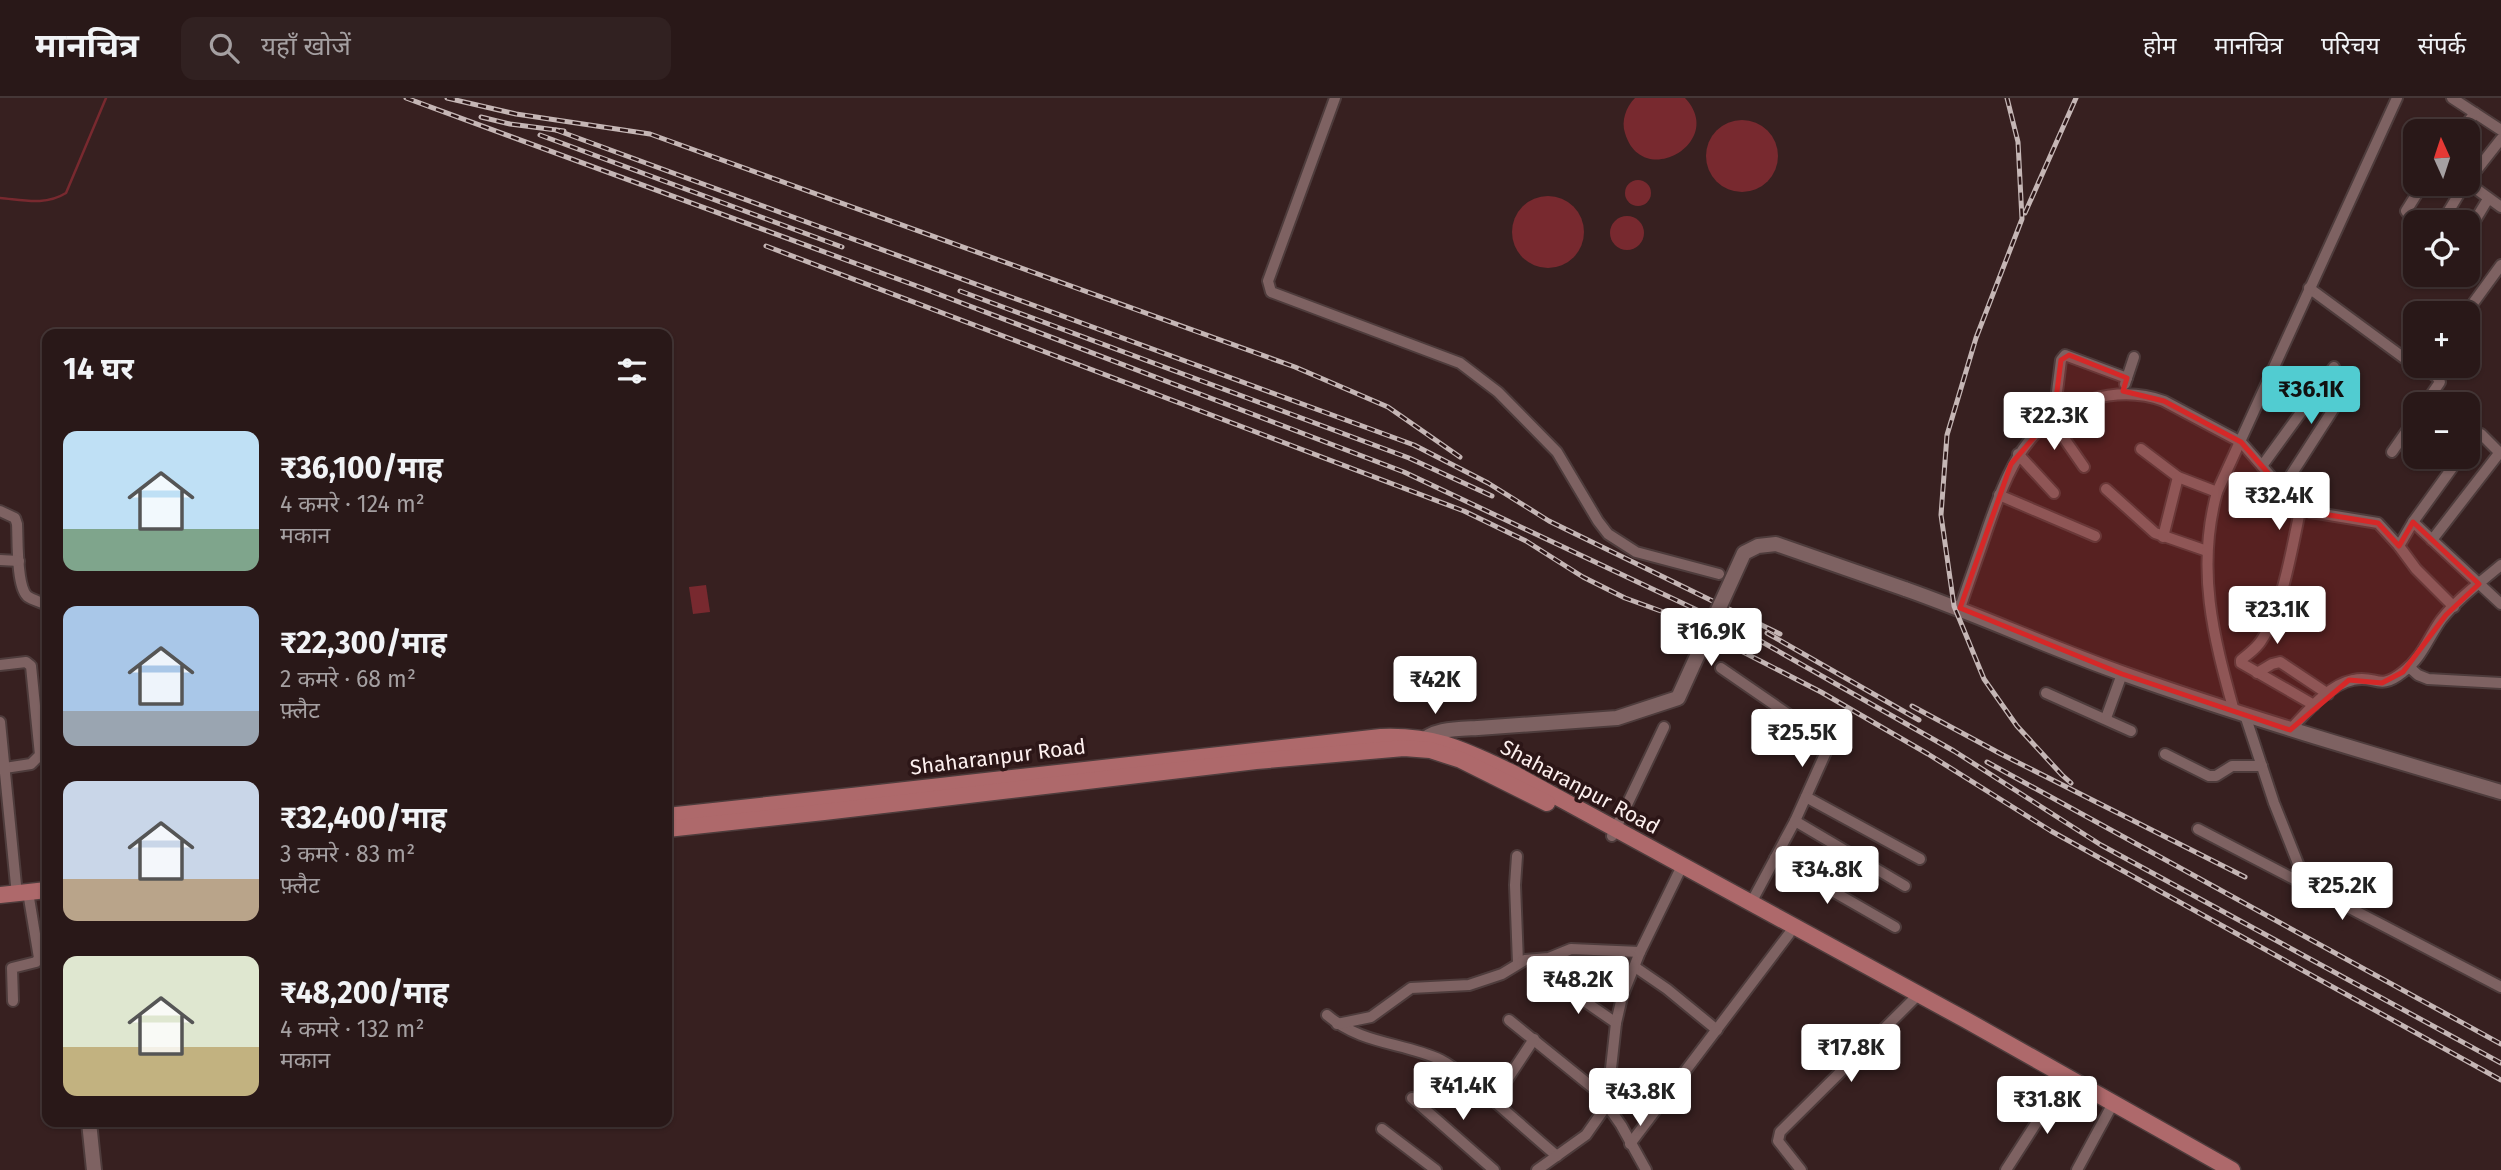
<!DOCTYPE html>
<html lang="hi">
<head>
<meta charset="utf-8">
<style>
  body { margin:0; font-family:"Fira Sans","Noto Sans Devanagari",sans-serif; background:#312121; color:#f1f3f6; height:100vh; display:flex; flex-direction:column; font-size:26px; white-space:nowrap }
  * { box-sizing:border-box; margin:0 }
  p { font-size:23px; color:#a5a0a2 }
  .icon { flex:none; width:38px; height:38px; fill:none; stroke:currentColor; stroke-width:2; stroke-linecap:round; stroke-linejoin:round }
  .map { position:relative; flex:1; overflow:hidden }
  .details { position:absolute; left:42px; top:231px; width:630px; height:798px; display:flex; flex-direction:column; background:#291818; border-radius:14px; box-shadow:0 2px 5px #0004,0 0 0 2px #453737 }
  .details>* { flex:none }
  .needle { width:46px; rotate:357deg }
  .fabs { position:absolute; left:2403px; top:21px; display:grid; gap:14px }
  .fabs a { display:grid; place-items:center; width:77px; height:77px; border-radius:14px; background:#291818; box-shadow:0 2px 5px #0004,0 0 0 2px #453737; font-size:35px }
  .price { position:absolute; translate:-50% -60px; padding:0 16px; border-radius:7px; background:#fff; color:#222; font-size:23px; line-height:46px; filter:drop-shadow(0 2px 4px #0008) }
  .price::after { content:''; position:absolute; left:50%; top:42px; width:21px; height:16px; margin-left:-10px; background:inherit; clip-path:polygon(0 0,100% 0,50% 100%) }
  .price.on { background:#51ccd1; color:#111 }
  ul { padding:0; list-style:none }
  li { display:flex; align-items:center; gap:21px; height:175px; padding:0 21px }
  li span { display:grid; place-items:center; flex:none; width:196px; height:140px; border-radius:14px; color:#555 }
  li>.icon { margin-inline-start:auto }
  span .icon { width:84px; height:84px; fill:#fffc; stroke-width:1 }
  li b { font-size:30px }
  h2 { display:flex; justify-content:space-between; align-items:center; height:84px; padding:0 21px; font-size:30px }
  header { display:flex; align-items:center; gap:42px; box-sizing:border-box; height:98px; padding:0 35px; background:#291818; border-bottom:2px solid #453737 }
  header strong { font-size:33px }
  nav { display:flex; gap:38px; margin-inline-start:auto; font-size:24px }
  .search { width:490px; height:63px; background:#312121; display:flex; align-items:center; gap:18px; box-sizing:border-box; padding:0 24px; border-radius:14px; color:#a5a0a2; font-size:26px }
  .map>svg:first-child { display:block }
  .water { fill:#78292f }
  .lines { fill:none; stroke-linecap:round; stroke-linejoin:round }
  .stream { stroke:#78292f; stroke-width:2.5 }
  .street-casing { stroke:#4e3c3c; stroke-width:14 }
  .secondary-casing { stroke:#4e3c3c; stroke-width:18 }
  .primary-casing { stroke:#4e3c3c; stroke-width:19 }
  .street { stroke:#7e6262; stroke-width:10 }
  .secondary { stroke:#7e6262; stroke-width:14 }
  .primary { stroke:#ae696b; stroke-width:16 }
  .rail-casing { stroke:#c5b6b5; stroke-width:5 }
  .rail { stroke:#2c1617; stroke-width:2.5; stroke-dasharray:8; stroke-linecap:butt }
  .secondary-bridge-casing { stroke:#4e3c3c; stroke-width:18; stroke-linecap:butt }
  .secondary-bridge { stroke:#7e6262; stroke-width:14 }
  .marked { fill:#d62828; fill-opacity:0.2; stroke:#d62828; stroke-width:5; stroke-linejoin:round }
  .labels { text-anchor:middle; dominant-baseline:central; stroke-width:7; stroke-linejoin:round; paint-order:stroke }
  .street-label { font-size:21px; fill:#fdf0ef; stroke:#2c1617 }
</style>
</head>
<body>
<header>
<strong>मानचित्र</strong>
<div class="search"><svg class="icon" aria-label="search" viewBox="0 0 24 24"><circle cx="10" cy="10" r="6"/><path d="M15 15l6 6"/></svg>यहाँ खोजें</div>
<nav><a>होम</a><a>मानचित्र</a><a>परिचय</a><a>संपर्क</a></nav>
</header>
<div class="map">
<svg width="2501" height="1072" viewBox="0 0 2501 1072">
  <rect width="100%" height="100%" fill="#372020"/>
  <g class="water">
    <path d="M1635,0H1685C1727,44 1642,93 1625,35C1621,23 1626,9 1635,0Z"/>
    <circle cx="1742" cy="58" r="36"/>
    <circle cx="1638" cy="95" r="13"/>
    <circle cx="1548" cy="134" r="36"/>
    <circle cx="1627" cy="135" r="17"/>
    <polygon points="706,487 710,514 693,516 689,489"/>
  </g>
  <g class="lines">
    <path class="stream" d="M0,100C23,102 45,108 66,95L106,0"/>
    <g class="street-casing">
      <g id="street">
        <polyline points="1335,0 1268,183 1271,194 1460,265 1498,294 1557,354 1598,423 1608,436 1636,454 1719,476"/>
        <polyline points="2452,0 2501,32"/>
        <polyline points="2461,33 2475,15"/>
        <polyline points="2468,83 2501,41"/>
        <polyline points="2468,85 2501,109"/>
        <polyline points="2442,124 2465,86"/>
        <polyline points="2415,125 2406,113 2423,86"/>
        <polyline points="2468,134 2488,101"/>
        <polyline points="2309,190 2415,268"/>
        <polyline points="2466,215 2501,167"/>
        <polyline points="2424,270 2437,279 2440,284 2425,306"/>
        <polyline points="2125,286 2134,259"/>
        <polyline points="2054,318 2061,262 2065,257 2127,280"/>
        <polyline points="2050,320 2084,369"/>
        <polyline points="2468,348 2475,338 2481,336 2501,356"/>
        <polyline points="2141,351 2178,379 2217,394"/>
        <polyline points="2392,354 2415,321"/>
        <polyline points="2018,356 2054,395"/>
        <polyline points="2262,368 2334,269"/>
        <polyline points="2106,391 2155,435 2207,453"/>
        <polyline points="2282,391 2345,293"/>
        <polyline points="1999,397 2095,438"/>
        <path d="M2301,408C2293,445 2282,513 2261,543C2256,551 2248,556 2241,562V565L2314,607"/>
        <path d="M0,413L15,420L17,426C18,441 16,487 27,498C32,502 41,504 47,507"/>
        <polyline points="2413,424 2501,506"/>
        <polyline points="2163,439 2178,379"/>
        <polyline points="2432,442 2500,354"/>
        <polyline points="2399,448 2413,424 2460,359"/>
        <polyline points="0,462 19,463"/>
        <path d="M1960,510C1969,483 1979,456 1988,429C2008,372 2027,321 2090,302C2116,294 2139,294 2164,303L2241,344L2282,391L2294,403L2311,414L2378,425L2399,448L2416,471L2454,509"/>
        <polyline points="0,567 26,564 31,568 40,657 31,666 5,670"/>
        <polyline points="2409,569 2418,577 2428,581 2501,585"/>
        <polyline points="1721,570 1830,645 1795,723 1751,805"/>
        <polyline points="2257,575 2272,566 2280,564 2328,596"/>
        <polyline points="2046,595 2131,633"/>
        <path d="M2234,613C2213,538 2196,471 2217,394L2397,0"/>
        <polyline points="2245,617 2274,705 2299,768 2300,784"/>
        <polyline points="2106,620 2122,576"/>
        <polyline points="0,624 16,787"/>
        <path d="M2290,632C2307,614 2328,587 2353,582C2376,576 2378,594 2403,574C2422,560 2428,540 2441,522C2457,501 2481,484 2501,467"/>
        <polyline points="2165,656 2209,678 2216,678 2232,668 2262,668"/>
        <polyline points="1806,699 1920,761"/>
        <polyline points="1795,723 1905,788"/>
        <polyline points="2198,731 2501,889"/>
        <polyline points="1612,738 1664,629"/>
        <polyline points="1517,758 1515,787 1518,865"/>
        <polyline points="1775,760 1895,829"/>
        <polyline points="1635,869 1667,891 1717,932"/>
        <polyline points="1557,884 1616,925"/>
        <polyline points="13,903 12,870 36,864 39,860 28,794"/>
        <path d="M1327,917C1362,947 1403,944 1441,962C1455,969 1467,981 1480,991C1506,1013 1531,1036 1557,1058"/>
        <polyline points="1509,922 1608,1002"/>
        <polyline points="1337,926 1371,919 1411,890 1469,887 1502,876 1525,862 1549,860 1571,851 1640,854"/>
        <polyline points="1412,1000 1494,1072"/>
        <polyline points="1493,1003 1534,941"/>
        <polyline points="1607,1007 1621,1027 1646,1072"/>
        <polyline points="1382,1031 1436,1072"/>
        <polyline points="1630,1046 1789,836"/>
        <polyline points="1537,1072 1586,1037 1607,1007 1616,925 1622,899 1640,854 1682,768"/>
        <polyline points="1801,1072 1778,1043 1780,1034 1919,896"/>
        <polyline points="2006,1072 2062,985"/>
        <polyline points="2077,1072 2110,1011"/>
      </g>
    </g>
    <g class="secondary-casing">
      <g id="secondary">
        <path d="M1905,491C1979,517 2050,550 2124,576C2248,620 2375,657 2501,694"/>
        <path d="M1420,646C1431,630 1460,631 1478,630"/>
        <polyline points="89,1024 94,1072"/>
      </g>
    </g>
    <g class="primary-casing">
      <g id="primary">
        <path d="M667,718C905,693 1142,664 1381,639C1436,637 1464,652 1513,675L1966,922L2232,1072"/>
        <polyline points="667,731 824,714 1256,663 1404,650 1430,652 1461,662 1547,705"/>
        <polyline points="0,797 47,792"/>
      </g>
    </g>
    <use href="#street" class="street"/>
    <use href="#secondary" class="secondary"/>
    <use href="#primary" class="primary"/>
    <g class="rail-casing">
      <g id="rail">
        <polyline points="406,0 925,191 1404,374 1748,536 1954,653 2101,747 2501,965"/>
        <polyline points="447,0 516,16 650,36 1295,269 1388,309 1460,359"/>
        <polyline points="2007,0 2018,44 2022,121 1976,240 1947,337 1941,417 1954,508 1984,581 2017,628 2062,677 2071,685"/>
        <polyline points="481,19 510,26 564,33"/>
        <polyline points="556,32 1414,347 1488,385 1549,423 1780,536"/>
        <polyline points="540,37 842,149"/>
        <polyline points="2025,115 2076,0"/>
        <polyline points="766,148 1464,413 1526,443 1583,479 1625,500 1669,516 1821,594 1928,656 2051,733 2501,982"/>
        <polyline points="960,193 1409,360 1492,398"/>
        <polyline points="1767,535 1919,622"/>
        <polyline points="1912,608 2001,656 2245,779"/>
        <polyline points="1987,664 2501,946"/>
      </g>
    </g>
    <use href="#rail" class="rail"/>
    <g class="secondary-bridge-casing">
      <polyline id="secondary-bridge" points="1478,630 1617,620 1678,600 1744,455 1758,448 1776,446 1905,491"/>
    </g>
    <use href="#secondary-bridge" class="secondary-bridge"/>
  </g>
  <path class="marked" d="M2069,257L2127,280L2123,293L2164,303L2241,344L2282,391L2311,414L2378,425L2399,448L2413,424L2479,486L2446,517L2403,574L2382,585L2349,582L2290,632L2122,576L1960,510L2011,366L2054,316L2061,262Z"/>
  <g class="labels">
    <g class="street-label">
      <text transform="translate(998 659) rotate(-7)">Shaharanpur Road</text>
      <text transform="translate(1580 689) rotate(28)">Shaharanpur Road</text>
    </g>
  </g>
</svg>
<div class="fabs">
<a><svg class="needle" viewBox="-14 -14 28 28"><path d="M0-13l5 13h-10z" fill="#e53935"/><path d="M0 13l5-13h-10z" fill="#a5a0a2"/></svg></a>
<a><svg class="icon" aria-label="locate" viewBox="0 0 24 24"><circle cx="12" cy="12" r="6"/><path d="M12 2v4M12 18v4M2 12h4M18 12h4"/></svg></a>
<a>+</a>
<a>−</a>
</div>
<b class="price on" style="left:2311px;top:328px">₹36.1K</b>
<b class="price" style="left:2054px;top:354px">₹22.3K</b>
<b class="price" style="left:2279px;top:434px">₹32.4K</b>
<b class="price" style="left:2277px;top:548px">₹23.1K</b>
<b class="price" style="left:1711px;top:570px">₹16.9K</b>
<b class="price" style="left:1435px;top:618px">₹42K</b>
<b class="price" style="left:1802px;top:671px">₹25.5K</b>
<b class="price" style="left:1827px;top:808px">₹34.8K</b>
<b class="price" style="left:2342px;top:824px">₹25.2K</b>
<b class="price" style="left:1578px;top:918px">₹48.2K</b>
<b class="price" style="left:1851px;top:986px">₹17.8K</b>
<b class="price" style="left:1463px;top:1024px">₹41.4K</b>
<b class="price" style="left:1640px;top:1030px">₹43.8K</b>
<b class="price" style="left:2047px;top:1038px">₹31.8K</b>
<section class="details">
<h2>14 घर<svg class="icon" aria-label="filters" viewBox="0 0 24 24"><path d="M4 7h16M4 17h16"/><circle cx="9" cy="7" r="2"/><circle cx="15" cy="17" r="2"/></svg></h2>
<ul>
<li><span style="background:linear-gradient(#bfe0f5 70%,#7fa58c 0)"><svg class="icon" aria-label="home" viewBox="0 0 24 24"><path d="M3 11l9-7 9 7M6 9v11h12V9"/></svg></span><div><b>₹36,100/माह</b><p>4 कमरे · 124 m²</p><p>मकान</p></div></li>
<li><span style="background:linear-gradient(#a9c7e8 75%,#9aa5b1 0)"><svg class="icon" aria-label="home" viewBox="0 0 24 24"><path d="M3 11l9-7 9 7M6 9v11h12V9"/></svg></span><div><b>₹22,300/माह</b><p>2 कमरे · 68 m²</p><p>फ़्लैट</p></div></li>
<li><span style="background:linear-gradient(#c9d6e8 70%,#b9a48a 0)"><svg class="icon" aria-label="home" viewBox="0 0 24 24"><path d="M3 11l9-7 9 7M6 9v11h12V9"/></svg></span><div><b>₹32,400/माह</b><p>3 कमरे · 83 m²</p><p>फ़्लैट</p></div></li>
<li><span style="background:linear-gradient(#dfe7d0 65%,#c2b280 0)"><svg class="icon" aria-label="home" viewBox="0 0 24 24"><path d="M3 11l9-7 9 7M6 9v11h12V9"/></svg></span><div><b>₹48,200/माह</b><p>4 कमरे · 132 m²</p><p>मकान</p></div></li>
</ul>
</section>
</div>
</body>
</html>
